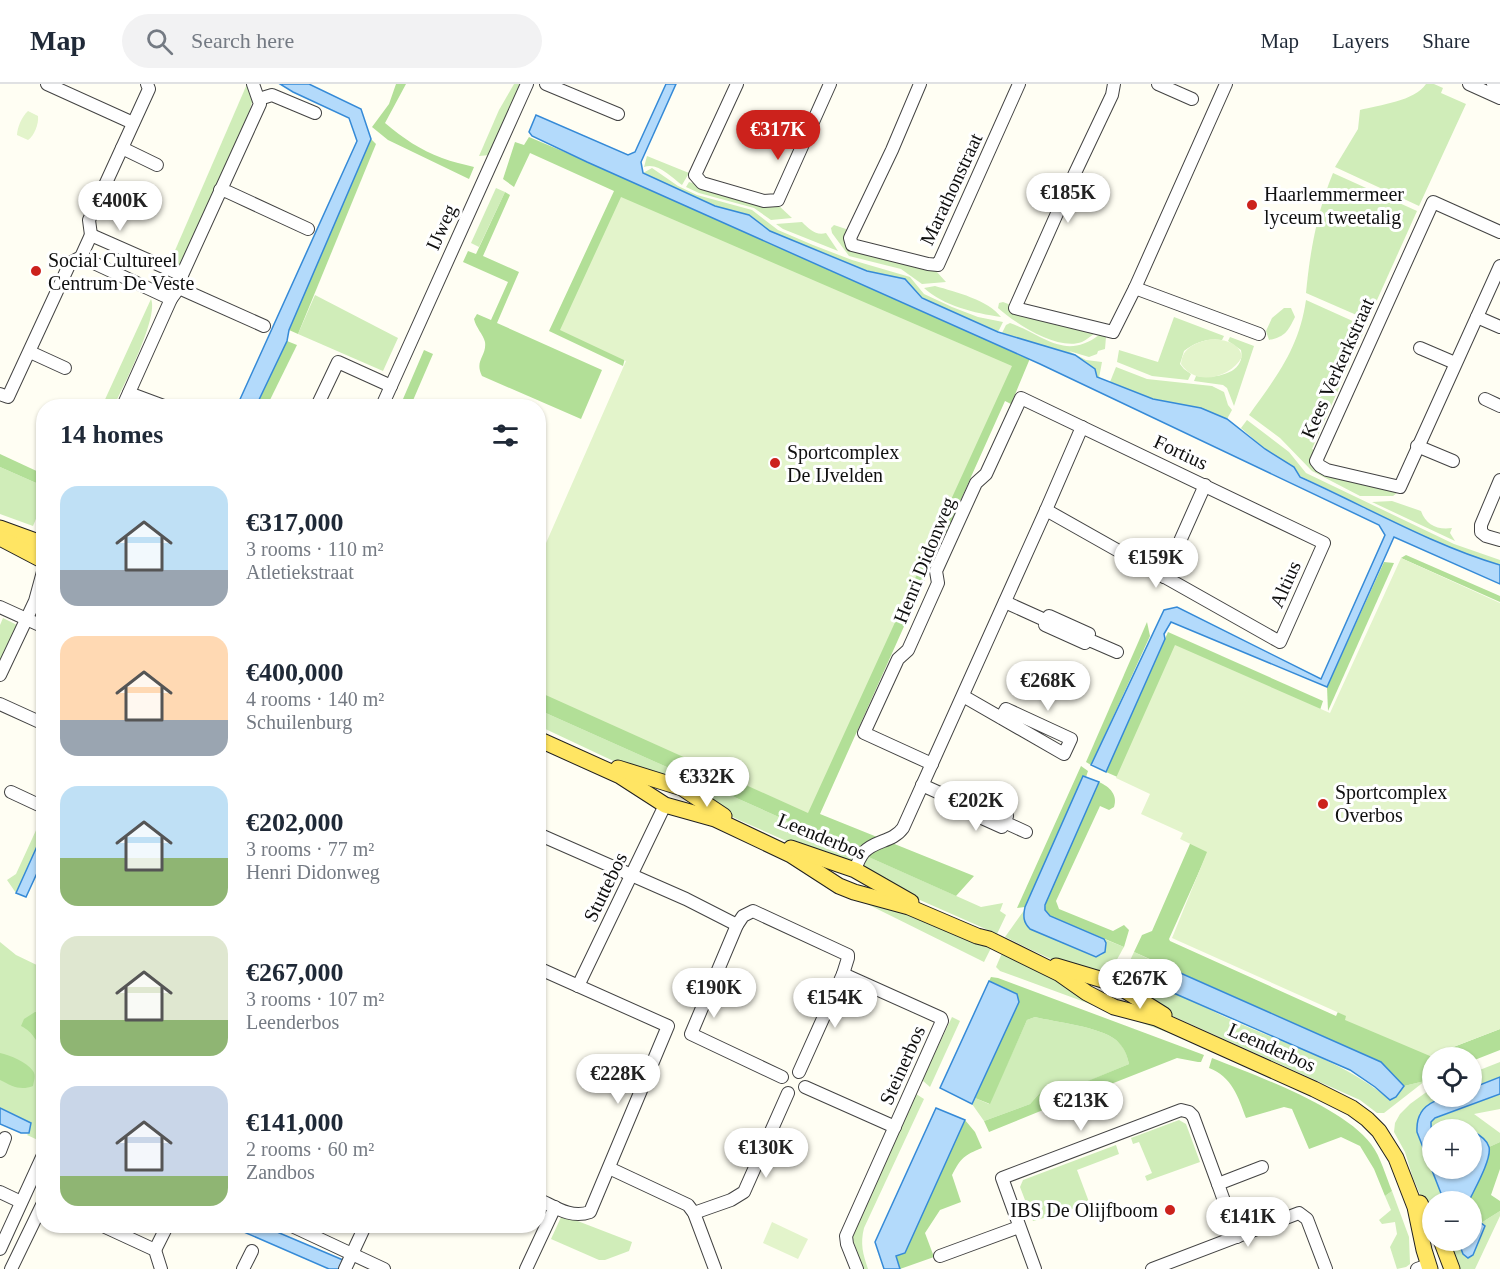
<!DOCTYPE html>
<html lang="en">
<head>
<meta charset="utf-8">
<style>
  body { margin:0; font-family:Georgia,serif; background:#f2f2f3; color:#1f2937; height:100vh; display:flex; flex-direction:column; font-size:22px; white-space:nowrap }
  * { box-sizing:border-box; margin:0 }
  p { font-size:20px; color:#747a83 }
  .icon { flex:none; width:33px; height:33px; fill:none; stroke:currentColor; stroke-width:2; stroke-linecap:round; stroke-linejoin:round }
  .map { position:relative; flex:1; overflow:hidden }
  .details { position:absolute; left:36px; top:315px; width:510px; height:834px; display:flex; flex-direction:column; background:#fff; border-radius:24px; box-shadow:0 2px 4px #0004 }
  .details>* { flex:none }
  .controls { position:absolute; left:1422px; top:963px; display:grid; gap:12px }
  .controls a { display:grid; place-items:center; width:60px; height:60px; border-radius:50%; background:#fff; box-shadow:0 2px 4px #0004; font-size:30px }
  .price { position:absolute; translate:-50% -51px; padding:0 14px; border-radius:21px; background:#fff; color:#222; font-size:20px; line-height:39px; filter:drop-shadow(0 2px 3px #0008) }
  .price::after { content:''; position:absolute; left:50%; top:36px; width:18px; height:14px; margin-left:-9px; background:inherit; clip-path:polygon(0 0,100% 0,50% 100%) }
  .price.current { background:#cc221c; color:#fff }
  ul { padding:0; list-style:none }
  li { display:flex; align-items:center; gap:18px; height:150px; padding:0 24px }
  li span { display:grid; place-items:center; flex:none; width:168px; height:120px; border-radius:18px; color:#555 }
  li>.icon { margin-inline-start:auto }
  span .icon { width:72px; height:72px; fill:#fffc; stroke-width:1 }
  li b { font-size:26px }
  h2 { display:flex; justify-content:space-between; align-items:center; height:72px; padding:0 24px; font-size:26px }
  header { display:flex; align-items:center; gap:36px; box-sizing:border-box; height:84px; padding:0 30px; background:#fff; border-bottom:2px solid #e0e1e3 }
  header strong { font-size:28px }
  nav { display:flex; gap:33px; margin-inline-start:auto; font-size:21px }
  .search { width:420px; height:54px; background:#f2f2f3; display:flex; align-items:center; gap:15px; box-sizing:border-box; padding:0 21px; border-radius:33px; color:#747a83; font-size:22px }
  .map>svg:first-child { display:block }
  .green { fill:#d0edb9 }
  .forest { fill:#b2df97 }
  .pitch { fill:#e3f4cb }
  .water { fill:#b3dafb; stroke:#358ad7; stroke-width:1.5 }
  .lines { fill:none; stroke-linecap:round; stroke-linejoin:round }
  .minor-casing { stroke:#434343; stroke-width:14 }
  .major-casing { stroke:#212121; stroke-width:17 }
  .minor { stroke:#fff; stroke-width:12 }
  .major { stroke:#ffe563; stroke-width:15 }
  .poi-dot { fill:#cc221c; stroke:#fff; stroke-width:2 }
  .labels { text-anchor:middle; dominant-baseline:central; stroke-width:6; stroke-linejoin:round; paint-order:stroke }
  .street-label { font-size:20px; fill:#101010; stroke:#fff }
  .poi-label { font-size:20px; fill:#101010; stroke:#fff; text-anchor:start }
</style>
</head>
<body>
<header>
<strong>Map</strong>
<div class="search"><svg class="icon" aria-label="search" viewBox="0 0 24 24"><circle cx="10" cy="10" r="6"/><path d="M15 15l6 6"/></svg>Search here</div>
<nav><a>Map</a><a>Layers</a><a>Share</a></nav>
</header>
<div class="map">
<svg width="1500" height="1185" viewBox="0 0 1500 1185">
  <rect width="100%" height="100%" fill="#fffef3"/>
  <g class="green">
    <polygon points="247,0 249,0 254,12 249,28 182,182 170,178"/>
    <polygon points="514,0 522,0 490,71 479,72 499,26"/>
    <path d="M1426,0H1434L1443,4L1441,9L1466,20L1419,122L1335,83L1358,45L1360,26C1379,21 1415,17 1426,0Z"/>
    <path d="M647,72L689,89L682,101C671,93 658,78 644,83Z"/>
    <polygon points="652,84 678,102 697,111 752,126 778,146 813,161 852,176 910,193 924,210 952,223 978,233 1003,238 998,248 922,214 905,195 867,187 770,147 749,131 715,122 643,89"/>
    <path d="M1333,89L1417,127L1368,236L1306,209C1310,167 1317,128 1333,89Z"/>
    <polygon points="689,98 778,121 792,134 771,136 754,124 699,109 686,103"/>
    <polygon points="496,104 505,108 479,163 471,159"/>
    <path d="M802,138C809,145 816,152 826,149L838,167L783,145L776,140Z"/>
    <polygon points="834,141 849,146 846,156 936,187 946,198 922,200 901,185 849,172 832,149 831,144"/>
    <path d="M935,202C956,208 988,216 1001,233C974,229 944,222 924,204Z"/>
    <polygon points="315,211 398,254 383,287 298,250"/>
    <path d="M151,215C159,233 123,303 114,322H102Z"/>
    <path d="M1306,216L1366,243L1312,365L1316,367L1313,377L1397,406V409L1393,412H1360L1312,387L1280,354L1249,331C1276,293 1299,265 1306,216Z"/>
    <path d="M1003,218L1011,221L1014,230L1094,250C1091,252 1086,256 1082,258C1058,267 1016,240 998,224L999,219Z"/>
    <path d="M1284,224H1291L1295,233C1288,247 1285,253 1269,256L1266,247L1272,234Z"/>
    <path d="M1174,233L1224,252L1222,256C1207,254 1196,258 1184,267L1180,280L1184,285L1191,290L1188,296L1152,292L1117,278L1119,266L1158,278Z"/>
    <path d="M1010,239C1043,251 1065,277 1099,251L1106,253L1105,265L1098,267L1097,270L1089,273L1069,267L1086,276L1102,278L1099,294L1020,255L1002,249L1006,241Z"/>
    <path d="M1230,253L1254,262L1234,322L1227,304L1223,301L1194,297L1196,292C1214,295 1246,290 1241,266L1228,257Z"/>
    <polygon points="1116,283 1147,295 1212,302 1224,308 1228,321 1232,326 1227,335 1201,324 1153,315 1110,298"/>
    <path d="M1247,336L1289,368L1306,389L1454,460L1500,476V481C1432,461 1365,422 1300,392L1294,383L1265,365L1241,344Z"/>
    <polygon points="0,383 43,402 43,418 33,442 0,430"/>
    <path d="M1392,417L1421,427C1426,441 1437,446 1452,444L1450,449L1455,457L1372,418Z"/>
    <polygon points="3,534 17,541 0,578 0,541"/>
    <polygon points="539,626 981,823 1003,819 1000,827 1006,831 997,850 739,736 539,642"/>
    <polygon points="43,731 43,749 16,809 7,796 16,790"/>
    <polygon points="851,812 898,822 991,864 984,878"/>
    <path d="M1025,825L1023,832L1030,845L1096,873L1102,871L1106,860L1104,855L1124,863C1119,871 1115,882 1107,886C1086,897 1027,863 1005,853Z"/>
    <polygon points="0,858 16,871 43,884 44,1048 40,1057 27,1051 29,1049 31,1039 0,1024"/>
    <path d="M1134,868L1151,876L1145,877C1163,891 1187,915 1207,924C1268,956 1337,971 1390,1016L1396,1012L1404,1002L1425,997L1384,1029H1377L1360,1016L1157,925C1131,905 1117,902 1134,868Z"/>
    <polygon points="1002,869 1199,960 1000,887 996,883"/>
    <polygon points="952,933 960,937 930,1003 922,996"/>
    <path d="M1035,933C1055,938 1101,943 1116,956C1124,962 1127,971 1129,980L1079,1001L1082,1008L1069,1012L1063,997L1047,1001L1030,1020L984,1037L972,1020L975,1014L989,1020L1027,936Z"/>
    <polygon points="1500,978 1500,993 1472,1004 1472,989"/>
    <polygon points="1432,1004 1432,1012 1449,1013 1431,1019 1419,1030 1417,1048 1444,1117 1432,1118 1432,1138 1413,1094 1405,1068 1394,1048 1395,1039 1400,1030 1410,1020"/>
    <path d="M916,1010L924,1015L864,1144C860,1160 863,1170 868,1185H863L852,1153Z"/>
    <path d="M1500,1010V1025L1474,1030L1500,1049V1058L1489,1063C1475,1041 1456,1046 1432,1046V1048L1431,1038L1434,1035Z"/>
    <polygon points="1179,1036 1186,1040 1200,1078 1147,1097 1145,1092 1152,1089 1139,1058 1133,1060 1131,1054"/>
    <polygon points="1116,1061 1119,1070 1077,1086 1089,1118 1051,1134 1047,1133 1033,1137 1020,1103 1023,1096"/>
    <polygon points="1392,1107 1409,1153 1410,1180 1406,1183 1397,1185 1390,1163 1397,1150 1395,1138 1382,1140 1379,1136 1391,1126 1385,1112"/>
    <polygon points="1500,1127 1500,1132 1475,1185 1454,1185 1443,1157 1458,1157 1463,1170 1473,1171 1485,1142 1481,1139"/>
    <polygon points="562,1131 632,1158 629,1167 605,1176 599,1176 551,1155"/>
  </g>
  <g class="forest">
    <path d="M396,0H406L385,39C403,54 420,66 442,74C452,78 464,80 474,83L469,95L388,56L372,43L389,20Z"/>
    <polygon points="529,53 745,144 1031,272 1011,320 1005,317 820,730 974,792 956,812 539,626 539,601 808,724 625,274 623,282 549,247 614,107 530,69 514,103 503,95 515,58 524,61"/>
    <polygon points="371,55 376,60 298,250 289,246"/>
    <path d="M505,108L510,111L483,172L519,188L497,239L602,286L581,335L482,292C474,276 487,272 485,258C483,250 476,244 474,235L477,230L491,236L508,198L463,178L468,167L476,170Z"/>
    <polygon points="287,257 297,261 267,322 256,322"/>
    <polygon points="424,266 433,270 411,321 414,322 400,322"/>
    <polygon points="0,370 43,390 43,402 0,383"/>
    <polygon points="1406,471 1500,512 1500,518 1401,474"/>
    <polygon points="1384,478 1394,479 1328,627 1327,603"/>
    <polygon points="1147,538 1150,552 1091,681 1086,678"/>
    <polygon points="1168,548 1323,617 1319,629 1138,702 1106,688"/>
    <polygon points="1081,682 1088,687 1086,693 1083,693 1025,823 1017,824"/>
    <path d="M1099,698C1110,703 1118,711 1114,723L1109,726L1100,722L1056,817L1059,825L1113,847L1124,841L1129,846L1124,863L1050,832L1045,826L1046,816Z"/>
    <polygon points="1193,753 1211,761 1169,855 1170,857 1336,932 1388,820 1430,972 1500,945 1500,966 1472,977 1472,974 1432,974 1432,992 1425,997 1404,1002 1381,978 1134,868 1142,851 1152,847"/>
    <path d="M991,893L998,894L1204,971L1201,978H1198L1177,974L1083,1011L1078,1001L1129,980C1127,971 1124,963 1116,956C1101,943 1055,938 1035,933L1027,936L990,1020L975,1014L1019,918L1017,910L989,897Z"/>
    <path d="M35,928H43V963C34,957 35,949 21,942L24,935Z"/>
    <path d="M0,969C10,971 27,978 33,987C36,991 34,997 33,1002C20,1007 12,1002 0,996Z"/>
    <path d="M1212,974C1257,992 1343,1023 1371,1060C1381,1073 1386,1093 1392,1107L1385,1112L1374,1085L1360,1062L1341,1053L1309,1065L1292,1025L1284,1023L1246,1034C1238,1012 1232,993 1209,984Z"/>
    <polygon points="1063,997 1070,1015 989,1048 984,1037 1030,1020 1047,1001"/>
    <path d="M965,1036L975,1048L982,1064C964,1071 961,1074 952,1091L961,1118L940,1126L925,1149L934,1173L900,1185L895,1172L905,1168Z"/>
    <polygon points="1500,1058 1500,1085 1491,1111 1500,1117 1500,1127 1481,1139 1472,1137 1472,1118 1469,1118 1488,1073 1489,1063"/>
  </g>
  <g class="pitch">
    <path d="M28,27L38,32C39,40 34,52 28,56L17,51C17,44 22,32 28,27Z"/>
    <polygon points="621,113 1012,282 808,729 539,608 539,475 626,277 560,246"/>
    <path d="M1212,255C1225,256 1239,258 1242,273C1230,294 1196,303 1181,280C1182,263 1197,258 1212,255Z"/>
    <polygon points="1401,474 1500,519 1500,945 1430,972 1345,936 1346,932 1172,854 1207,768 1180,755 1183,749 1141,730 1150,710 1116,694 1175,561 1330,629"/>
    <polygon points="772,1138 808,1155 798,1175 763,1159"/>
  </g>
  <g class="water">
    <polygon points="280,0 309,0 361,25 371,55 289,246 287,257 256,322 237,322 357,57 349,34 293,8"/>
    <path d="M666,0H676L641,78L643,89L715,122L749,131L770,147L867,187L905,195L922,214L931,218L998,248L1075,271L1095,285L1097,293L1153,315L1201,324L1227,335L1265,365L1294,383L1300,393C1365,422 1432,461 1500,481V500L1394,453L1327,603L1171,538L1164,550L1165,555L1106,688L1091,681L1164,526L1177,523L1321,595L1385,451L1379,441L1040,280L587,78L532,52L529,48L536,31L628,71L635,68Z"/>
    <path d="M1083,692L1099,698L1045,821V826L1050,832L1104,855L1106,859L1105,868L1096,873L1030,845C1023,838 1023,832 1025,823Z"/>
    <polygon points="43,749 43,776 26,813 16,809"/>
    <polygon points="1151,876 1381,978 1404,1002 1396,1013 1390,1016 1375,1003 1350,986 1146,897 1141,892 1140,880"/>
    <polygon points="989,897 1017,910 1019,918 972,1020 940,1004"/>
    <path d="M1500,993V1010L1435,1034L1431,1038L1432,1084H1472V1047C1478,1050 1487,1055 1489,1063C1492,1075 1474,1106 1469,1117H1444L1417,1048C1415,1015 1446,1012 1472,1012V1004Z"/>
    <polygon points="0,1024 31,1039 29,1049 21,1049 0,1040"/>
    <polygon points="936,1024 965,1036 905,1169 896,1172 900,1185 884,1185 875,1158"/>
    <polygon points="1472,1137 1481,1139 1485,1142 1473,1171 1468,1174 1463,1170 1458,1157 1472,1156"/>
    <polygon points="230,1142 263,1142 343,1176 339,1185 329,1185"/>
  </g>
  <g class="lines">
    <g class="minor-casing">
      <g id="minor">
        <polyline points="47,0 133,39"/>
        <polyline points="546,0 618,30"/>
        <polyline points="737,0 695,91 702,99 764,117 778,116 830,0"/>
        <polyline points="920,0 892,66 850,154 852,161 928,180 938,181 1019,0"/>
        <polyline points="1114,0 1112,11 1075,89 1015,224 1113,248 1135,204 1226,0"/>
        <polyline points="1158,0 1192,15"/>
        <polyline points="1469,0 1500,14"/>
        <polyline points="1493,0 1500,3"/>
        <polyline points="259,15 272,11 315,29"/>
        <polyline points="122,64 157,81"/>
        <polyline points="220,106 228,108 308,145"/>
        <polyline points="1500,148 1433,118 1316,377 1320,382 1327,386 1400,403 1500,182"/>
        <polyline points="91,151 89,136 149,5 147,0"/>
        <polyline points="91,151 182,191"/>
        <polyline points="81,173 171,215"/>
        <polyline points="179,204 264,242"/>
        <polyline points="1135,204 1259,250"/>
        <polyline points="1477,233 1500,243"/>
        <polyline points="1420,264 1455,279"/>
        <polyline points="30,268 65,284"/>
        <polyline points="129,309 164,322"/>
        <polyline points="0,310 8,313 70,179 81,173 91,151"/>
        <polyline points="1485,315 1500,322"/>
        <polyline points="123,322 171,215 179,204 182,191 260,20 253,0"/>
        <polyline points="317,322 338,278 391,302"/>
        <polyline points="382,322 527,0"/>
        <polyline points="1417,362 1453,377"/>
        <polyline points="1500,396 1481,441 1481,448 1486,452 1500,456"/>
        <polyline points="1164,493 1205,401"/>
        <polyline points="1005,518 1047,537 1049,532 1089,550 1087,555 1117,568"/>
        <polyline points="0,523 44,543"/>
        <polyline points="1047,537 1045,541 1085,559 1087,555"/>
        <polyline points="0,591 35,517 44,484"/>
        <polyline points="963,612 1064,670 1071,655 1006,625 1001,634"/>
        <polyline points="0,620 44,640"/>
        <polyline points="932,680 864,649 898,575 908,566 938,499 936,487 976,399 986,390 1021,314 1324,459 1280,558 1046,426"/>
        <polyline points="922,701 964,720 967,714 1007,732 1004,738 1026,748"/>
        <polyline points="11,708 41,722 44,717"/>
        <polyline points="964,720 962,725 1002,743 1004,738"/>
        <polyline points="538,750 686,815 737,841"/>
        <path d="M855,786C857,780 860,773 864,768C875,756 893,758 903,744L1046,426L1082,343"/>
        <path d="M538,884L668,942L590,1128C571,1135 555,1123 538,1115"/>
        <polyline points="843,890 941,934 942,937 846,1152 847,1160 857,1185"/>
        <polyline points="578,902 665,721"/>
        <polyline points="782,993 691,950 737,841 743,832 753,827 848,871 848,874 843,890 799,988"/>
        <polyline points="805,1003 895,1043"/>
        <polyline points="0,1067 5,1054"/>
        <polyline points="609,1084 688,1121 694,1129 715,1185"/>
        <polyline points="0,1108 21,1118"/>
        <polyline points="694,1129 731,1116 744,1108 788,1009"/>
        <polyline points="103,1142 155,1166 161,1185"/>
        <polyline points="292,1142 384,1185"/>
        <polyline points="1237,1153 1218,1100 1262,1083"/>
        <polyline points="0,1165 44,1069"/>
        <polyline points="155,1166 167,1142"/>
        <polyline points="940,1172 1019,1143"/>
        <polyline points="11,1185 44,1117"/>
        <polyline points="243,1185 252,1167"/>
        <polyline points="345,1185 365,1142"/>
        <polyline points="526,1185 555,1123"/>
        <polyline points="1035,1185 1002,1094 1181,1026 1189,1028 1193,1032 1218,1100"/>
        <polyline points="1152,1185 1299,1129 1307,1135 1326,1185"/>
        <polyline points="1417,1185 1428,1181"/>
      </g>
    </g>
    <g class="major-casing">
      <g id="major">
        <polyline points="0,444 44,460"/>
        <polyline points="0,454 44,477"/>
        <polyline points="538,655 620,692 665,721 715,735 791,771 839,802 854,808 909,823 977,852 989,855 1060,890 1087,909 1114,923 1156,934 1314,1005 1352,1024 1367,1035 1379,1047 1396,1074 1415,1123 1424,1166 1430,1185"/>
        <polyline points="618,684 682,704 724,732"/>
        <polyline points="791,764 855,786 911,818"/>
        <polyline points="1056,882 1113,899 1164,931"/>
        <polyline points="1420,1119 1432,1143"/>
        <polyline points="1441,1156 1452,1185"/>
      </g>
    </g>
    <use href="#minor" class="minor"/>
    <use href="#major" class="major"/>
  </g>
  <g class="poi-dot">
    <circle cx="1252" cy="121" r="6"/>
    <circle cx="36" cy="187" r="6"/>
    <circle cx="775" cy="379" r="6"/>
    <circle cx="1323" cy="720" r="6"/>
    <circle cx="1170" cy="1126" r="6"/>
  </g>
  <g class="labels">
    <g class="street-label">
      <text transform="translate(951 105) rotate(-65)">Marathonstraat</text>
      <text transform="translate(441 143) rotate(-66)">IJweg</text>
      <text transform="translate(1337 284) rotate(-66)">Kees Verkerkstraat</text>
      <text transform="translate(1181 368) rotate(25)">Fortius</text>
      <text transform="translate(924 476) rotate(-68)">Henri Didonweg</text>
      <text transform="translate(1285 500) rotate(-66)">Altius</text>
      <text transform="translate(822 752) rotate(22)">Leenderbos</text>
      <text transform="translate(605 803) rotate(-64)">Stuttebos</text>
      <text transform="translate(1272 963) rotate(24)">Leenderbos</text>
      <text transform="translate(902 981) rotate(-66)">Steinerbos</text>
    </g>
    <g class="poi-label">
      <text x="1264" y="110">Haarlemmermeer<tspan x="1264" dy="23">lyceum tweetalig</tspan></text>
      <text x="48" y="176">Social Cultureel<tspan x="48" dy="23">Centrum De Veste</tspan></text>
      <text x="787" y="368">Sportcomplex<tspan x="787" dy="23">De IJvelden</tspan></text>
      <text x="1335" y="708">Sportcomplex<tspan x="1335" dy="23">Overbos</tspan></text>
      <text x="1158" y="1126" text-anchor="end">IBS De Olijfboom</text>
    </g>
  </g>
</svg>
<div class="controls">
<a><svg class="icon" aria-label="locate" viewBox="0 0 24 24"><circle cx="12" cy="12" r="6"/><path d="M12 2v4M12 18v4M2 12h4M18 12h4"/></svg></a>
<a>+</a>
<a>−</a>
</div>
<b class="price current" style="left:778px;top:77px">€317K</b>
<b class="price" style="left:1068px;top:140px">€185K</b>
<b class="price" style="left:120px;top:148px">€400K</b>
<b class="price" style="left:1156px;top:505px">€159K</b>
<b class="price" style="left:1048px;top:628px">€268K</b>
<b class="price" style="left:707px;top:724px">€332K</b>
<b class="price" style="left:976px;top:748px">€202K</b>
<b class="price" style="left:1140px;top:926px">€267K</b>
<b class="price" style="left:714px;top:935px">€190K</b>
<b class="price" style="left:835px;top:945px">€154K</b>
<b class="price" style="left:618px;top:1021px">€228K</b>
<b class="price" style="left:1081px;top:1048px">€213K</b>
<b class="price" style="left:766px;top:1095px">€130K</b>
<b class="price" style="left:1248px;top:1164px">€141K</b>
<section class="details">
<h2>14 homes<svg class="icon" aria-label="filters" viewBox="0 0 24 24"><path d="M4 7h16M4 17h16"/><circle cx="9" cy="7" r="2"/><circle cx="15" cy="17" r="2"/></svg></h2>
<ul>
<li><span style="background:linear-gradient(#bfe0f5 70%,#9aa5b1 0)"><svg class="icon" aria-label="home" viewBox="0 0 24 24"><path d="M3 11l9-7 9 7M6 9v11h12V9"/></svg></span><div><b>€317,000</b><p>3 rooms · 110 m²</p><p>Atletiekstraat</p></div></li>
<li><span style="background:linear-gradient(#ffd9b3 70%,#9aa5b1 0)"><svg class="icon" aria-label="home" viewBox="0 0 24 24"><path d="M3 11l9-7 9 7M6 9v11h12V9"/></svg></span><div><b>€400,000</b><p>4 rooms · 140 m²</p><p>Schuilenburg</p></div></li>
<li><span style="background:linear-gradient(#bfe0f5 60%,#8fb573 0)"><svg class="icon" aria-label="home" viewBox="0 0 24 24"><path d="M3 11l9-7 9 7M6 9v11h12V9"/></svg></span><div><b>€202,000</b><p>3 rooms · 77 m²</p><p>Henri Didonweg</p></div></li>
<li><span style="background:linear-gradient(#dfe7d0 70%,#8fb573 0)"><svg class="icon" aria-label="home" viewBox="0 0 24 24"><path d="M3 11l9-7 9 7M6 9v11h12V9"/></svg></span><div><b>€267,000</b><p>3 rooms · 107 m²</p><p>Leenderbos</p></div></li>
<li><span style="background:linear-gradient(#c9d6e8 75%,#8fb573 0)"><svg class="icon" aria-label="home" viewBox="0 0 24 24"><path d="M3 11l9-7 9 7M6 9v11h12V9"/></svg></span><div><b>€141,000</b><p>2 rooms · 60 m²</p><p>Zandbos</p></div></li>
</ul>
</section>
</div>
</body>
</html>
